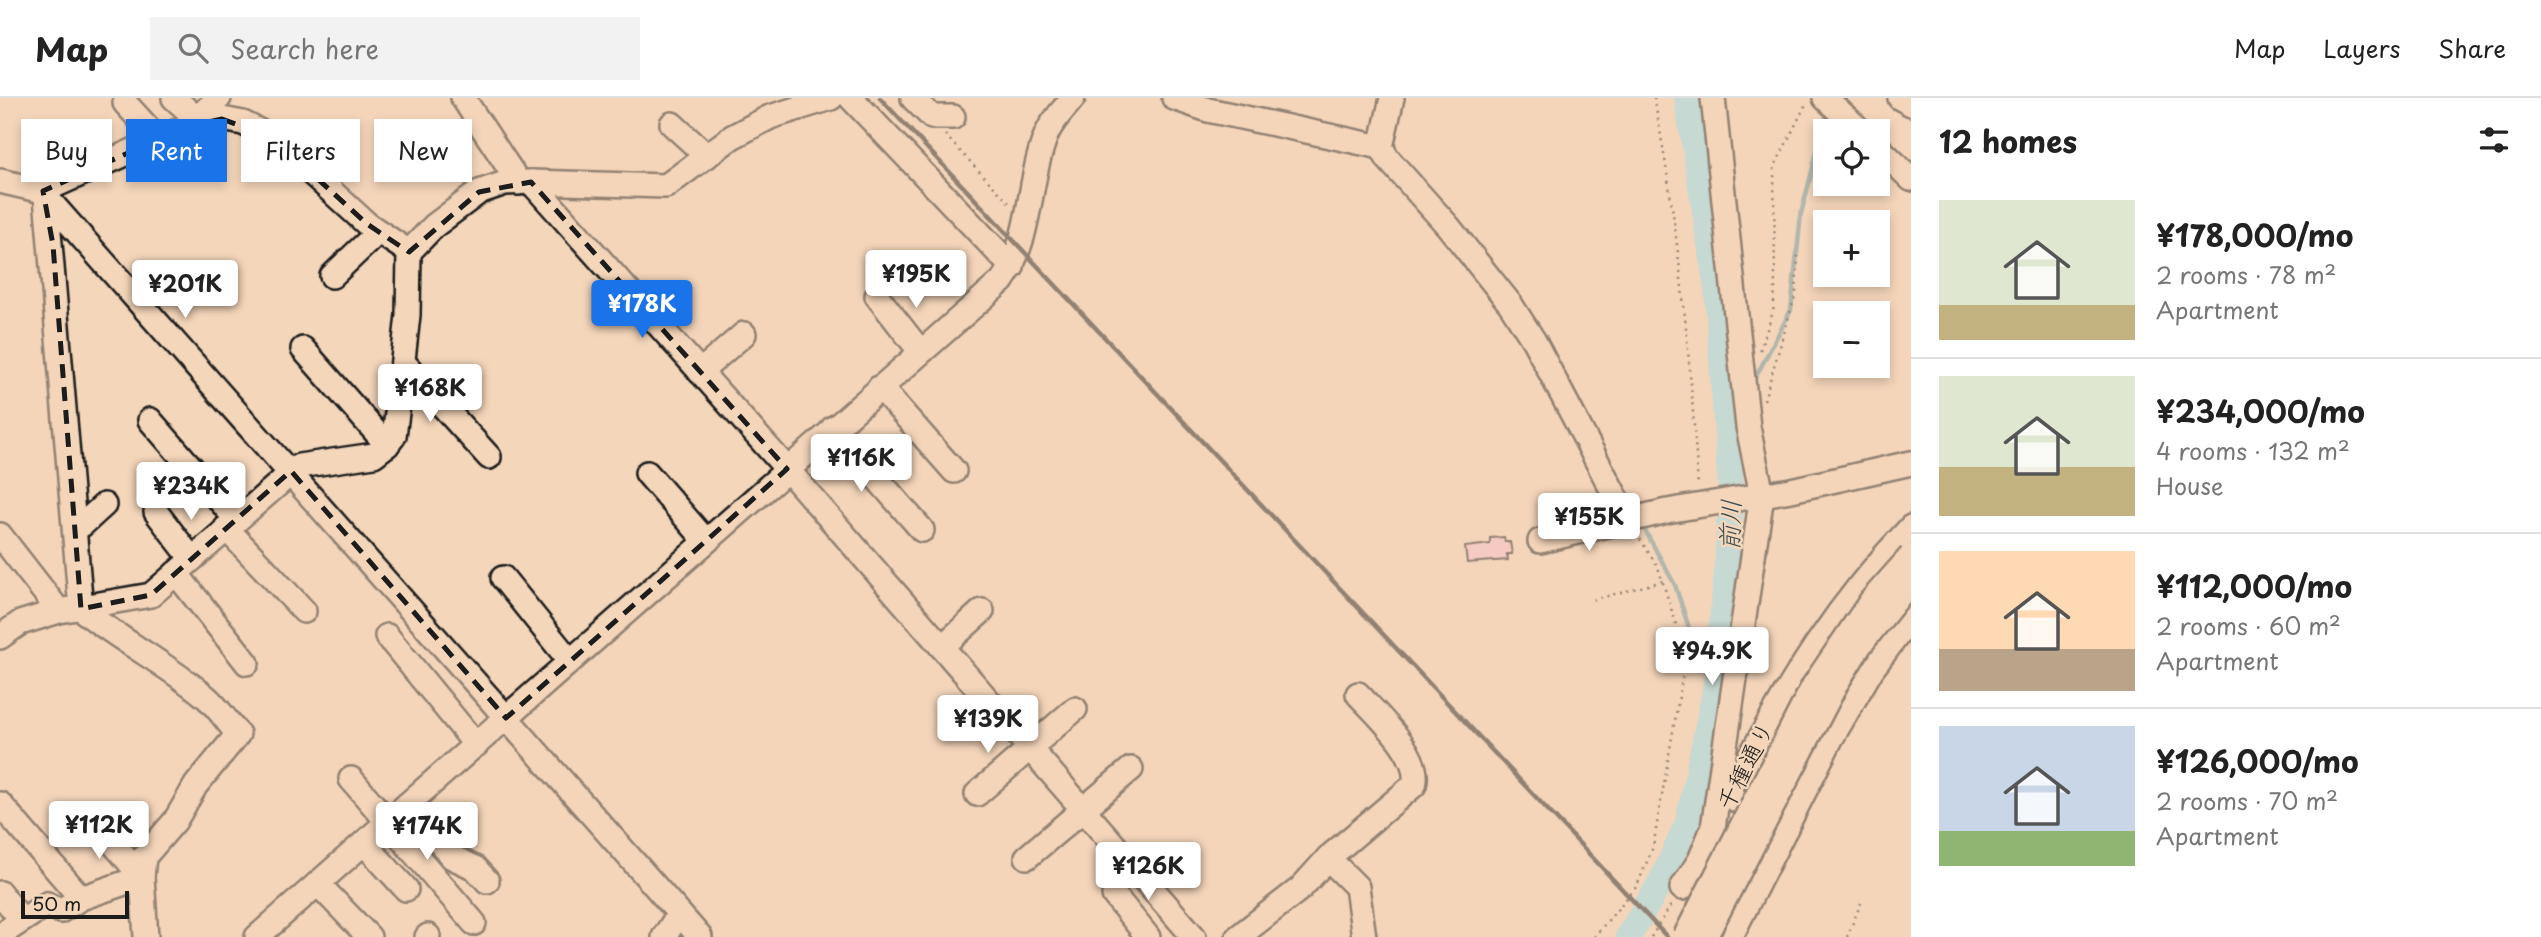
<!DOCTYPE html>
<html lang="en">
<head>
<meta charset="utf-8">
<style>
  body { margin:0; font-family:"Playpen Sans","Klee One",sans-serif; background:#f2f2f2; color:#222; height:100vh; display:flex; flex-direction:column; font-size:26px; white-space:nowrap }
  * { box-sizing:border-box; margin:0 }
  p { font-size:23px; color:#767676 }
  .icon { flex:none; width:38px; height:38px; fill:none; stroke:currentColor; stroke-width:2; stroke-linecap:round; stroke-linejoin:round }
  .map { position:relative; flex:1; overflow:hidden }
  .panel { display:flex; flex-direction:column; background:#fff; width:630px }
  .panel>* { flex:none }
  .guide { position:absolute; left:21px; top:21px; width:665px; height:63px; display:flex; gap:14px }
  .buttons { position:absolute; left:1813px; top:21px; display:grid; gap:14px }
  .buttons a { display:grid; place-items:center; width:77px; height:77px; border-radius:0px; background:#fff; box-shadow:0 4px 10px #0003; font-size:35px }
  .scale { position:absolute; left:21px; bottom:18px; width:108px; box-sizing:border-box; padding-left:7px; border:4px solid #1c1c1c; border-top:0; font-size:19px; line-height:24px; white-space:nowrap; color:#1c1c1c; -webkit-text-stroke:5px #f4d6ba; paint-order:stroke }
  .price { position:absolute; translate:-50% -60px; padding:0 16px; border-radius:7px; background:#fff; color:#222; font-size:23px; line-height:46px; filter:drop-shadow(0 2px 4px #0008) }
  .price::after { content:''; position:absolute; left:50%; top:42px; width:21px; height:16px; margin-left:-10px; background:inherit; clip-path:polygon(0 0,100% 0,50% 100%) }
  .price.on { background:#1a73e8; color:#fff }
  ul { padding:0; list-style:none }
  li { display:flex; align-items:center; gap:21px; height:175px; padding:0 28px }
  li+li { border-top:2px solid #e0e0e0 }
  li span { display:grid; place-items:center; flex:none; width:196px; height:140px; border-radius:0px; color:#555 }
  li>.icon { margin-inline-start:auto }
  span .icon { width:84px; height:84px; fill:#fffc; stroke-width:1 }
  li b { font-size:30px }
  h2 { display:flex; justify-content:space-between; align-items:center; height:84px; padding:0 28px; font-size:30px }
  .chip { padding:0 24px; border-radius:0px; background:#fff; box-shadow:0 4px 10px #0003; font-size:24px; line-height:63px }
  .chip.on { background:#1a73e8; color:#fff }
  header { display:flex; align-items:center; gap:42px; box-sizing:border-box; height:98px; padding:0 35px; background:#fff; border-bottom:2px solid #e0e0e0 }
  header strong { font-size:33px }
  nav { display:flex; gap:38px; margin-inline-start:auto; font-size:24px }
  .search { width:490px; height:63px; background:#f2f2f2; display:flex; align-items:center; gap:18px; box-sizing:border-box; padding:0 24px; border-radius:0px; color:#767676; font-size:26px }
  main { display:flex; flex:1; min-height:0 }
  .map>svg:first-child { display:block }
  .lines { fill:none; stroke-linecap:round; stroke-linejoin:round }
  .stream { stroke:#62909c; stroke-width:4.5 }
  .river { stroke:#90ddf1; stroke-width:26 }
  .building { fill:#f7bdcf; stroke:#1c1c1c; stroke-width:2 }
  .minor-casing { stroke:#1c1c1c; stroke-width:28 }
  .path { stroke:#1c1c1c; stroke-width:2.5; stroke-dasharray:2 5; stroke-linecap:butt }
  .minor { stroke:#f4d6ba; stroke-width:23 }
  .rail { stroke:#1c1c1c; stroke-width:4.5 }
  .minor-bridge-casing { stroke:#1c1c1c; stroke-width:28; stroke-linecap:butt }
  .minor-bridge { stroke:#f4d6ba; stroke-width:23 }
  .marked { fill:none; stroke:#1c1c1c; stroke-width:5; stroke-dasharray:14 9; stroke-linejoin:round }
  .labels { text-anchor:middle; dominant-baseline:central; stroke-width:5; stroke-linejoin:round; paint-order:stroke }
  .street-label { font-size:24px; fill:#1c1c1c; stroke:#f4d6ba }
  .water-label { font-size:26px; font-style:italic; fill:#394c51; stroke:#f4d6ba }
</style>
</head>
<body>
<header>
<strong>Map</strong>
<div class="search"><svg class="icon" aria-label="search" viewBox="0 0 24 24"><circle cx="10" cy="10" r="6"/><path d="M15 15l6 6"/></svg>Search here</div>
<nav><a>Map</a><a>Layers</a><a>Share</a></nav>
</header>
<main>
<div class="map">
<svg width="1911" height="839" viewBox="0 0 1911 839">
  <rect width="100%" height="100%" fill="#f4d6ba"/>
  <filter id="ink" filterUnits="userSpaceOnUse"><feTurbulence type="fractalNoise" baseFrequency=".0143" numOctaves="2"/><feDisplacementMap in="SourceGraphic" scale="14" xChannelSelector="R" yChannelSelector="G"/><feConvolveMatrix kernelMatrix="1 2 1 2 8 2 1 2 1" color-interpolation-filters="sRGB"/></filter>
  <g filter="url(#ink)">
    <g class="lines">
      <g class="stream">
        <polyline points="1752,286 1791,212 1801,116 1828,11"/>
        <polyline points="1728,332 1738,312"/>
        <polyline points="1641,425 1675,487 1691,536 1720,543"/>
      </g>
      <polyline class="river" points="1628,839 1663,780 1688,724 1715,593 1727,473 1731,393 1717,190 1687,0"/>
    </g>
    <polygon class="building" points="1504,439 1505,444 1510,444 1512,456 1507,456 1508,462 1467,465 1465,449 1490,446 1490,440"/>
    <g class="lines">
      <g class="minor-casing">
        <g id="minor">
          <polyline points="174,0 196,20"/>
          <polyline points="463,0 519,85"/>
          <polyline points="851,0 1012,169"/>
          <polyline points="913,0 932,19 953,19"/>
          <polyline points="1174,0 1208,12 1381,49"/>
          <polyline points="1392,0 1381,49 1388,61 1448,128 1511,207 1534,243 1629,424"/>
          <polyline points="1825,0 1861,33"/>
          <polyline points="1900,0 1911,6"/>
          <polyline points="125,5 158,41"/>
          <polyline points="672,26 707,58"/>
          <polyline points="189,27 219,0"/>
          <polyline points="1878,49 1911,81"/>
          <polyline points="0,83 43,93 186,29 222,21 243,25 273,40 367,126 409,154"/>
          <polyline points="531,84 787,371 1194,839"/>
          <path d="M46,98L81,511C121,543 167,566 206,599C218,609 227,624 238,636L196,687L175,723L144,759L142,779L146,839"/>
          <polyline points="48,101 700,839"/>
          <polyline points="332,178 378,134"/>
          <polyline points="877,198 920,253"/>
          <polyline points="303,251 387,347"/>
          <polyline points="403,264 489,359"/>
          <polyline points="700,274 744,236"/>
          <polyline points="880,289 954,373"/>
          <polyline points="150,322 236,421"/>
          <polyline points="833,330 922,432"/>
          <polyline points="647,375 706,443"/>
          <polyline points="156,414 192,461"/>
          <polyline points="74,421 82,427 104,407"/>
          <polyline points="226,430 304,513"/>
          <polyline points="0,437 59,513"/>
          <polyline points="1540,443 1667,413 1791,392 1911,365"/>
          <polyline points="176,475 247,565"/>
          <polyline points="503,480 570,563"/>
          <polyline points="387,538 476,647"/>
          <polyline points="0,539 20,525 59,513 151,497 299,368 374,357 387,347 394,338 398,307 408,217 409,154 434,128 479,94 505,85 531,84 666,88 732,39 770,19 831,0"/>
          <polyline points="942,549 982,513"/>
          <polyline points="351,681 474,825"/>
          <polyline points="977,696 1075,611"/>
          <polyline points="0,706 81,800"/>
          <polyline points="408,706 452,759 475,770 487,783"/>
          <path d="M1786,730L1731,699V686L1741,676C1788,585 1840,503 1911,429"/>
          <polyline points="364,745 406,791"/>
          <polyline points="1027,759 1131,671"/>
          <polyline points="1328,760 1357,789 1364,839"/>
          <polyline points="318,786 369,839"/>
          <polyline points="1682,790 1700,762 1713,730 1762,397 1748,329 1713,0"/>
          <polyline points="0,795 22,822"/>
          <polyline points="1114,797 1148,839"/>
          <polyline points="1733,834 1831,641 1872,571 1911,519"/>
          <polyline points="0,837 47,806 60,813 81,800 142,779 90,718"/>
          <path d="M257,839L1002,183C1033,139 1027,83 1047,35C1053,22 1064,11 1073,0"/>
          <polyline points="427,839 428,838"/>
          <polyline points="664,839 679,816"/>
          <path d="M1238,839L1301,790L1328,760L1414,687C1423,658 1377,617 1358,596"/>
        </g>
      </g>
      <g class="path">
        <path d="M1654,0C1679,128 1690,259 1698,389"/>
        <polyline points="945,37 1010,106"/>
        <polyline points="1760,252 1773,214 1775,194 1774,70 1806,6"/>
        <polyline points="1764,302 1796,195 1798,157"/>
        <polyline points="1593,502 1663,483"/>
        <polyline points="1594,839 1637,788 1653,749 1686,558 1658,469 1638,438"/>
        <polyline points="1651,839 1673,804"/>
        <polyline points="1847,839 1861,805"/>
      </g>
      <use href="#minor" class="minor"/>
      <polyline class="rail" points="880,0 1667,839"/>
      <g class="minor-bridge-casing">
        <g id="minor-bridge">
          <polyline points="1685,839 1814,587 1871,503 1911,458"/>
          <polyline points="1705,839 1837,584 1860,547 1911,483"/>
        </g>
      </g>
      <use href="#minor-bridge" class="minor-bridge"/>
    </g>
  </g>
  <path d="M0 0H1911V839H0ZM222,21L273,40L367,126L409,154L479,94L531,84L787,371L506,620L291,373L151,497L81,511L53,147L43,93L186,29Z" fill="#f4d6ba" fill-opacity=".55" fill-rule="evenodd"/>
  <path class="marked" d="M222,21L273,40L367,126L409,154L479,94L531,84L787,371L506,620L291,373L151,497L81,511L53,147L43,93L186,29Z"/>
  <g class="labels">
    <g class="street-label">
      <text transform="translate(1744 667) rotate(-63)">千種通り</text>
    </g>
    <g class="water-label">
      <text transform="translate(1729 427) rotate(-88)">前川</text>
    </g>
  </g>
</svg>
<div class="buttons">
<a><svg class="icon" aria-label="locate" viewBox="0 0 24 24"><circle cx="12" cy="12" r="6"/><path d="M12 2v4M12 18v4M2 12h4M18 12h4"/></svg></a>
<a>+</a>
<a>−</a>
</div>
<div class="scale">50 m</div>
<b class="price" style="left:916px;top:212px">¥195K</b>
<b class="price" style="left:185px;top:222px">¥201K</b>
<b class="price on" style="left:642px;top:242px">¥178K</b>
<b class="price" style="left:430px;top:326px">¥168K</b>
<b class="price" style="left:861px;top:396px">¥116K</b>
<b class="price" style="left:191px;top:424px">¥234K</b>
<b class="price" style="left:1589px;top:455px">¥155K</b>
<b class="price" style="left:1712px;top:589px">¥94.9K</b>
<b class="price" style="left:988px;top:657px">¥139K</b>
<b class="price" style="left:99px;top:763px">¥112K</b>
<b class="price" style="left:427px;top:764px">¥174K</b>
<b class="price" style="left:1148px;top:804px">¥126K</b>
<div class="guide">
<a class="chip">Buy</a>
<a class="chip on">Rent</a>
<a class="chip">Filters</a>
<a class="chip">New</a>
</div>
</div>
<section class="panel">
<h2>12 homes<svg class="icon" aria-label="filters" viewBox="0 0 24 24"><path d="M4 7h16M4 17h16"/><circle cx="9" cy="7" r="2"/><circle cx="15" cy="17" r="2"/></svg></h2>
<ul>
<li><span style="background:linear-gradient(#dfe7d0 75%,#c2b280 0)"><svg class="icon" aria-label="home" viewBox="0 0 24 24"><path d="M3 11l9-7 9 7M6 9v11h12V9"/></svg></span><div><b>¥178,000/mo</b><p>2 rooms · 78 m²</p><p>Apartment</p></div></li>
<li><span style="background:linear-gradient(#dfe7d0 65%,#c2b280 0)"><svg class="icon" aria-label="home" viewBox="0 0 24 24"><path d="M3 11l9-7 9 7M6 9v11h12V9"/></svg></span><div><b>¥234,000/mo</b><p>4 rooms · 132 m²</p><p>House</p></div></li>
<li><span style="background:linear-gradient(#ffd9b3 70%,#b9a48a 0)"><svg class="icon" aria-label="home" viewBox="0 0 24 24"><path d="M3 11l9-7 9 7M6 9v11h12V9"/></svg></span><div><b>¥112,000/mo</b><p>2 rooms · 60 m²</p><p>Apartment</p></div></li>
<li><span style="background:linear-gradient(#c9d6e8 75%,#8fb573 0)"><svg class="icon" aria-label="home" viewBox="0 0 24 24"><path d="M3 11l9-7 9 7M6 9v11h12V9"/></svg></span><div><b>¥126,000/mo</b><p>2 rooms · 70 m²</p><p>Apartment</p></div></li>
</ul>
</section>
</main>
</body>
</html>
